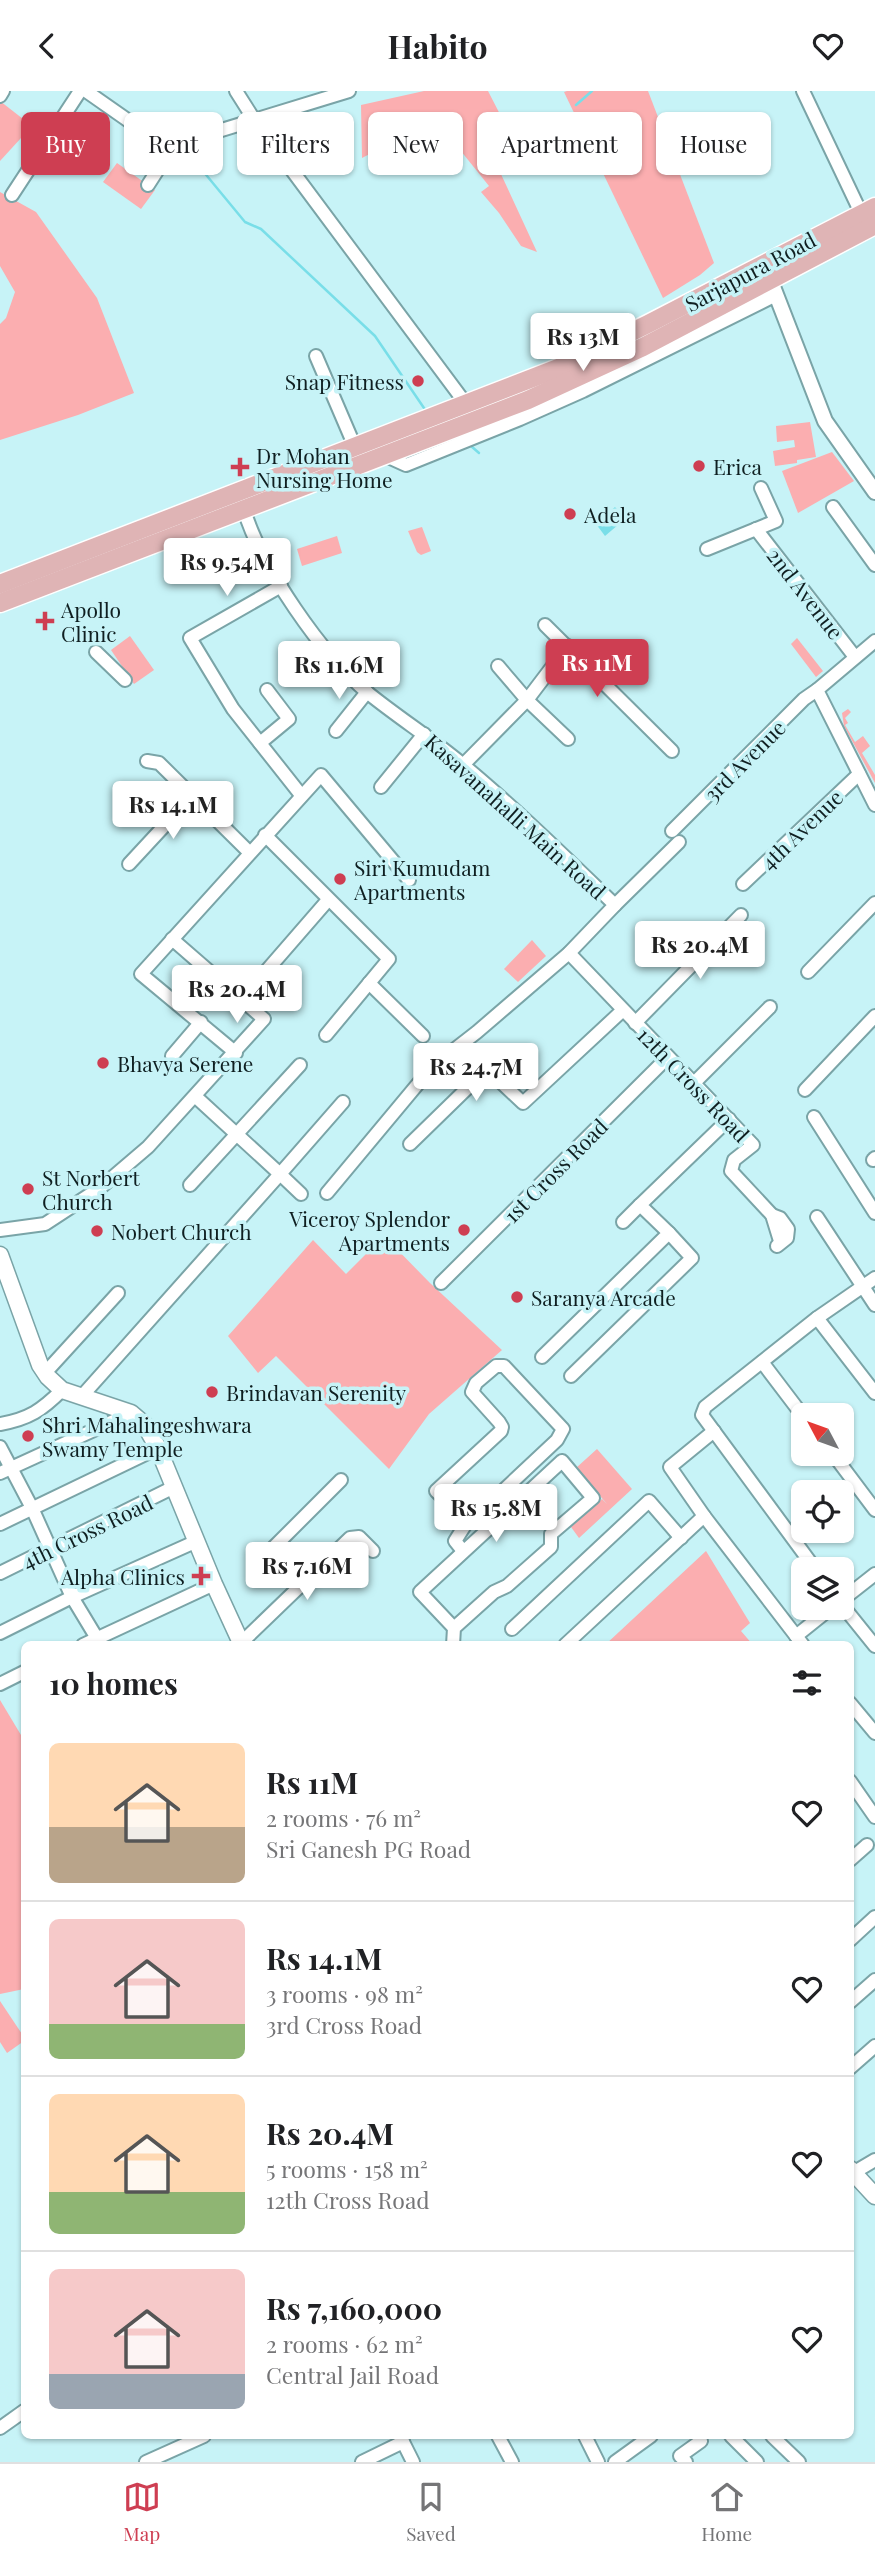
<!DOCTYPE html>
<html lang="en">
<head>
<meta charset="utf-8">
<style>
  body { margin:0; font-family:"Playfair Display",serif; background:#f6f6f6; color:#202124; height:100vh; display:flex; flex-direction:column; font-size:26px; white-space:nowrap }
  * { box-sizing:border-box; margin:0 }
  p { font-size:23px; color:#757577 }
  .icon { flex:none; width:38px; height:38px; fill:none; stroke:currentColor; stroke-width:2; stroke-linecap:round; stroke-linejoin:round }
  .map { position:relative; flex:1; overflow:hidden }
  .sheet { position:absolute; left:21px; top:1550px; width:833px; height:798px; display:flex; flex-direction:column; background:#fff; border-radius:10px; box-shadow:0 2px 5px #0004 }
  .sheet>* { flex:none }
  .banner { position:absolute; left:21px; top:21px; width:833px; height:63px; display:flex; gap:14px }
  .needle { width:46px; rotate:311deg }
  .tools { position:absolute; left:791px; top:1312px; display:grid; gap:14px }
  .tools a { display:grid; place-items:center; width:63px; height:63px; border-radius:10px; background:#fff; box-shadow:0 2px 5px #0004; font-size:35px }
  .price { position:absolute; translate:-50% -60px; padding:0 16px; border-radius:7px; background:#fff; color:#222; font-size:23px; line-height:46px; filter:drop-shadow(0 2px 4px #0008) }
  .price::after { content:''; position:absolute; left:50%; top:42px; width:21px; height:16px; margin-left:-10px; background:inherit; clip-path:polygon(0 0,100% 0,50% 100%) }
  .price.active { background:#ce3e52; color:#fff }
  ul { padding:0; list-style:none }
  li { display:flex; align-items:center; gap:21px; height:175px; padding:0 28px }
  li+li { border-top:2px solid #e0e0e0 }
  li span { display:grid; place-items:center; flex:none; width:196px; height:140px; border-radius:10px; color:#555 }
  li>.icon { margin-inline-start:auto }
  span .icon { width:84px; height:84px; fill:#fffc; stroke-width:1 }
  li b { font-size:30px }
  h2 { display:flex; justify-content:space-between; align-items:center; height:84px; padding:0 28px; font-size:30px }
  .pill { padding:0 24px; border-radius:10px; background:#fff; box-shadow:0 2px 5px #0004; font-size:24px; line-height:63px }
  .pill.active { background:#ce3e52; color:#fff }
  header { display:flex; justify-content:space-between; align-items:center; height:91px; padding:0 28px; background:#fff; font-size:32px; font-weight:700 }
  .tab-bar { display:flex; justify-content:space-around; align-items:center; height:98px; border-top:2px solid #e0e0e0; background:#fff; font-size:19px; color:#757577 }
  .tab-bar a { display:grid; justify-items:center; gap:4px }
  .tab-bar .active { color:#ce3e52 }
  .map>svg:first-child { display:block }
  .green { fill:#fbaeb0 }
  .water { fill:#79dee8 }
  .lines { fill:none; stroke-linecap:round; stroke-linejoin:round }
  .stream { stroke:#79dee8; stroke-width:2.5 }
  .minor-casing { stroke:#7aa4a7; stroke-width:16 }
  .tertiary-casing { stroke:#7aa4a7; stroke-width:18 }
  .secondary-casing { stroke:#7aa4a7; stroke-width:19 }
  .primary-casing { stroke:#fff; stroke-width:21 }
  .minor { stroke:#fff; stroke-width:12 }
  .tertiary { stroke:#fff; stroke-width:14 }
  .secondary { stroke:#fff; stroke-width:16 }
  .primary { stroke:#dfb4b5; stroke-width:18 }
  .poi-dot { fill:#ce3e52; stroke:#c7f3f7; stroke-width:2.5 }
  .labels { text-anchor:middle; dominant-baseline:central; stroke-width:7; stroke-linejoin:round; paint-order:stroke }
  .street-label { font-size:21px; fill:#0f1f21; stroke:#c7f3f7 }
  .poi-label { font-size:21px; fill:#0f1f21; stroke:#c7f3f7; text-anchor:start }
</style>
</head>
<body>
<header><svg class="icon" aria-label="back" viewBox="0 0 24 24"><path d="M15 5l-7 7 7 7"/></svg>Habito<svg class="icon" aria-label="heart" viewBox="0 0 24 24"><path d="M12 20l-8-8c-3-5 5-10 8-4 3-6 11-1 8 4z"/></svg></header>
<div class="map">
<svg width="875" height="2371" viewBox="0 0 875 2371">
  <rect width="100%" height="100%" fill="#c7f3f7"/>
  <g class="green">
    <polygon points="424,0 488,0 524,70 500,81 537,161 521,155 499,122 481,101 489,95 440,34 430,41 418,38 362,67 361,14"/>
    <polygon points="567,0 648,0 714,172 700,184 663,207 564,1"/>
    <polygon points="0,10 32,35 0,70"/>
    <polygon points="117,72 155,99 141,118 103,91"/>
    <polygon points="0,101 36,121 97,207 134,302 78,324 0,349 0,233 6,227 15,201 0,175"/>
    <polygon points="810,331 816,366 797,369 797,372 775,375 773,360 795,356 794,349 777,351 776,335"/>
    <polygon points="832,361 854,390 798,422 782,380"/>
    <polygon points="422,436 431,460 421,464 417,461 408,440"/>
    <polygon points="337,445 342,462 302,475 297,458"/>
    <polygon points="130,545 154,579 134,593 111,559"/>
    <polygon points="797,547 823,580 816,586 791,553"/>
    <polygon points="848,618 851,621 845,627 848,632 845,634 855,651 863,645 870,655 862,662 875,684 875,692 844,635 842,622"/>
    <polygon points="532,849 546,865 518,891 504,878"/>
    <polygon points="384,1145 430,1192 502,1259 429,1323 389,1378 276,1265 258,1282 228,1245 313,1149 346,1183"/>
    <polygon points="597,1358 632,1398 579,1447 571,1436 602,1408 607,1413 576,1377"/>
    <polygon points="706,1460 750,1532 741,1540 753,1554 605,1554"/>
    <polygon points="0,1609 24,1649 24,1898 0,1903"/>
    <polygon points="0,1910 24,1946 24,1950 7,1962 0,1951"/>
  </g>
  <polygon class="water" points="615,416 625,428 605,445 596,433"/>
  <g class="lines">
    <g class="stream">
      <polyline points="576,14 592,0"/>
      <polyline points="509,35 533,26"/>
      <polyline points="193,68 245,131 261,138 375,245 426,320"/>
      <polyline points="471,355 479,362"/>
    </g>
    <g class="minor-casing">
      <g id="minor">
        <polyline points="86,0 166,56 349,0"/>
        <polyline points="236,0 255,30"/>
        <polyline points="803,0 861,122"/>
        <polyline points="0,5 3,0"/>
        <polyline points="259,35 466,313"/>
        <polyline points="148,94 166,66 166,56"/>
        <polyline points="12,104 80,0"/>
        <polyline points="316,265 355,356"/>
        <polyline points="384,364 406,374 520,328 583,300 776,204"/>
        <polyline points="833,416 875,474"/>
        <path d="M244,419C262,477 321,563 368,602C399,627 432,648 462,673C515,717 565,766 615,814L569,862L477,941L432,976L327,1102"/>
        <polyline points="756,438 855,566"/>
        <polyline points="707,458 776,430 761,397"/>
        <polyline points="281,495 190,547 233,618 301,704"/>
        <polyline points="545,534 672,660"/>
        <polyline points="875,550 817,599 875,714"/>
        <polyline points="96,561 125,589"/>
        <polyline points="498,575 527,609 568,648"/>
        <polyline points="336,640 367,601"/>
        <polyline points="260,652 289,628 267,599"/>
        <polyline points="147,670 159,672 249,761"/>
        <polyline points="463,674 527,609 568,555"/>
        <polyline points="381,696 424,643"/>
        <polyline points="672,740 804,608 817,599"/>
        <polyline points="265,744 389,868 326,944"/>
        <polyline points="129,773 192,705"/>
        <polyline points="743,793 859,683"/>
        <polyline points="615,814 679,751"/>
        <polyline points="569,862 753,1054 734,1069 731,1080 772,1124 780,1150"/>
        <polyline points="808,881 875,812"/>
        <polyline points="262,885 328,809"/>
        <polyline points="369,892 423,945"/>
        <polyline points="635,932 741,824"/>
        <polyline points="236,962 141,883 321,684 409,789"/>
        <polyline points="172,965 201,931"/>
        <polyline points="694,992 770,916"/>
        <polyline points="805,999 875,925"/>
        <polyline points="814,1026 875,1122"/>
        <polyline points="410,1053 487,978 523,1012 623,919"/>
        <polyline points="873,1069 875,1067"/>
        <polyline points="190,1094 300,974"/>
        <polyline points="301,1103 280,1083 343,1011"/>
        <polyline points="772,1124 780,1127 788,1138 787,1147 777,1155"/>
        <polyline points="817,1126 875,1214"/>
        <polyline points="623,1131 640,1114"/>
        <polyline points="0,1139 45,1133 100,1097 148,1056 264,928 172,848"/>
        <polyline points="441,1192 668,966"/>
        <polyline points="817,1227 875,1302"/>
        <polyline points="542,1266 669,1142 640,1114 729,1028"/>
        <polyline points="762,1271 803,1325"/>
        <polygon points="496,1275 504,1275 563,1338 557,1349 473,1428 467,1431 436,1400 501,1340 502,1336 499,1331 472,1301 476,1292"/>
        <polyline points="45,1282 118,1202"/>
        <polyline points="571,1285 692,1167 669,1142"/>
        <polyline points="82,1305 280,1083 196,1006"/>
        <path d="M0,1333C29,1328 42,1319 62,1299"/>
        <polyline points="0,1356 32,1417 72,1506 101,1554"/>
        <polyline points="833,1363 875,1419"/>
        <polyline points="0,1382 131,1322"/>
        <polyline points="704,1425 803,1554"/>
        <polyline points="0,1433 158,1357"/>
        <polyline points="463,1460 455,1450 467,1431"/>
        <polyline points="816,1479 702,1324 705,1316 817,1227 875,1187"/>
        <polyline points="0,1482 174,1396"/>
        <polyline points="299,1496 267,1463 341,1389"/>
        <polyline points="842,1509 875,1483"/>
        <polyline points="842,1514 875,1555"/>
        <polyline points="512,1538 649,1410 681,1447"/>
        <polyline points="0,1542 72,1506 197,1450"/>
        <polyline points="796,1545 831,1517"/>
        <polyline points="241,1552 350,1447 359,1446 373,1460"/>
        <polyline points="83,1554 214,1493"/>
        <polyline points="453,1554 454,1537 494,1501 507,1495 551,1456 551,1443 593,1407 562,1370 420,1501 454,1537"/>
        <polyline points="565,1554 704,1425 670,1376 714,1340"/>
        <polyline points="0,1593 24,1581"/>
        <polyline points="850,1612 875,1642"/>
        <polyline points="850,1690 875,1726"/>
        <polyline points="850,1769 867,1754"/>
        <polyline points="850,1849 875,1826"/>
        <polyline points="850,1911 875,1889"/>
        <polyline points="850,1977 875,1955"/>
        <polyline points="853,2082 875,2069"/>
        <polyline points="0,2337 24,2320"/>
        <polyline points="400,2345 413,2371"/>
        <polyline points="498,2345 512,2371"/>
        <polyline points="585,2345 598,2371"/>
        <polyline points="731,2345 757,2371"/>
        <polyline points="772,2345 799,2371"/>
        <polyline points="146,2371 204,2345"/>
        <polyline points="362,2371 403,2351"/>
        <polyline points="615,2371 651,2345"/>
        <polyline points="686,2371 680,2365 701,2350"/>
      </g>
    </g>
    <g class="tertiary-casing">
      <polyline id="tertiary" points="770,188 825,330 875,401"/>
    </g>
    <g class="secondary-casing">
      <g id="secondary">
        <polyline points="0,1164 40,1274 48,1286 62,1299 131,1322 145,1334 158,1357 214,1493 242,1554"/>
        <polyline points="850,2078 875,2105"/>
      </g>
    </g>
    <g class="primary-casing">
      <g id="primary">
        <polyline points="0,493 561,276 648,233 875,116"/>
        <polyline points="0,512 528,309 643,256 875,134"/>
      </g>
    </g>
    <use href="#minor" class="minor"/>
    <use href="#tertiary" class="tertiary"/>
    <use href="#secondary" class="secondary"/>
    <use href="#primary" class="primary"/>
  </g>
  <g class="poi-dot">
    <circle cx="418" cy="290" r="7"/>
    <circle cx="699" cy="375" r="7"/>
    <path d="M236.5 365.5h7v7h7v7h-7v7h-7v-7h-7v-7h7z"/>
    <circle cx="570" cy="423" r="7"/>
    <path d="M41.5 519.5h7v7h7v7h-7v7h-7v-7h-7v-7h7z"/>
    <circle cx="340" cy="788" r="7"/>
    <circle cx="103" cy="972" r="7"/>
    <circle cx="28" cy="1098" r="7"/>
    <circle cx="464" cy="1139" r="7"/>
    <circle cx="97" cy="1140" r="7"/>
    <circle cx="517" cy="1206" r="7"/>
    <circle cx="212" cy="1301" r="7"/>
    <circle cx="28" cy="1345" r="7"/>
    <path d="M197.5 1474.5h7v7h7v7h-7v7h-7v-7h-7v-7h7z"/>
  </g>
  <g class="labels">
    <g class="street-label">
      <text transform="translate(750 180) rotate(-28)">Sarjapura Road</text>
      <text transform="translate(806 502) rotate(52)">2nd Avenue</text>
      <text transform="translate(744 669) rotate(-45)">3rd Avenue</text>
      <text transform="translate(516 725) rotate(42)">Kasavanahalli Main Road</text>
      <text transform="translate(801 738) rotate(-44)">4th Avenue</text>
      <text transform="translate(694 993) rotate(46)">12th Cross Road</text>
      <text transform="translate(555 1079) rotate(-45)">1st Cross Road</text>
      <text transform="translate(87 1440) rotate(-26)">4th Cross Road</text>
    </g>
    <g class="poi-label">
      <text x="404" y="290" text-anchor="end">Snap Fitness</text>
      <text x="256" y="364">Dr Mohan<tspan x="256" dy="24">Nursing Home</tspan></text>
      <text x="713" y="375">Erica</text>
      <text x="584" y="423">Adela</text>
      <text x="61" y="518">Apollo<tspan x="61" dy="24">Clinic</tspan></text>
      <text x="354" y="776">Siri Kumudam<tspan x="354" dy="24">Apartments</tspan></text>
      <text x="117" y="972">Bhavya Serene</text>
      <text x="42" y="1086">St Norbert<tspan x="42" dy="24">Church</tspan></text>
      <text x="450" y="1127" text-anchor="end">Viceroy Splendor<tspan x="450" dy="24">Apartments</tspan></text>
      <text x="111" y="1140">Nobert Church</text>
      <text x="531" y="1206">Saranya Arcade</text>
      <text x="226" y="1301">Brindavan Serenity</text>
      <text x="42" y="1333">Shri Mahalingeshwara<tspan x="42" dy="24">Swamy Temple</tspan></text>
      <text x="185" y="1485" text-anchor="end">Alpha Clinics</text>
    </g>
  </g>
</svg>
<div class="tools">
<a><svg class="needle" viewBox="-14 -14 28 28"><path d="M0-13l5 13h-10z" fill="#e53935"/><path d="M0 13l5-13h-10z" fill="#757577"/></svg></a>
<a><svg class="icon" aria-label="locate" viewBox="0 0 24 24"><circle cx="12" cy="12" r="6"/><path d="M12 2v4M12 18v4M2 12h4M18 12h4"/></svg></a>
<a><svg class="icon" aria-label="layers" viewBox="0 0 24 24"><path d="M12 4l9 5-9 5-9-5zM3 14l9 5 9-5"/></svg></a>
</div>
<b class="price" style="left:583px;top:282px">Rs 13M</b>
<b class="price" style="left:227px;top:507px">Rs 9.54M</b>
<b class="price active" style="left:597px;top:608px">Rs 11M</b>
<b class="price" style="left:339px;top:610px">Rs 11.6M</b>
<b class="price" style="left:173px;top:750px">Rs 14.1M</b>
<b class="price" style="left:700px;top:890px">Rs 20.4M</b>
<b class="price" style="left:237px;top:934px">Rs 20.4M</b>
<b class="price" style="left:476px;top:1012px">Rs 24.7M</b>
<b class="price" style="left:496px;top:1453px">Rs 15.8M</b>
<b class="price" style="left:307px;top:1511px">Rs 7.16M</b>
<div class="banner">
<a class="pill active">Buy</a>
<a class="pill">Rent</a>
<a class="pill">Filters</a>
<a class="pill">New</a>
<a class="pill">Apartment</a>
<a class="pill">House</a>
</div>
<section class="sheet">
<h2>10 homes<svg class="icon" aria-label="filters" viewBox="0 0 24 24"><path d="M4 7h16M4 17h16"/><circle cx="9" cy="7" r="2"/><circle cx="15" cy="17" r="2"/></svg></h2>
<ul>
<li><span style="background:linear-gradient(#ffd9b3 60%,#b9a48a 0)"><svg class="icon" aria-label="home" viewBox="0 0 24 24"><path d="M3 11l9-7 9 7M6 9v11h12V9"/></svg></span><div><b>Rs 11M</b><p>2 rooms · 76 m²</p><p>Sri Ganesh PG Road</p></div><svg class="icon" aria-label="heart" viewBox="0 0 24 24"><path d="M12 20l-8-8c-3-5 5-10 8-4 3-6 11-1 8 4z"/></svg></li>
<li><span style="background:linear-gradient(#f6c9c9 75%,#8fb573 0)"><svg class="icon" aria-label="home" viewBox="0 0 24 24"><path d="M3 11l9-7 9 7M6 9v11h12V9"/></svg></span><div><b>Rs 14.1M</b><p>3 rooms · 98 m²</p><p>3rd Cross Road</p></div><svg class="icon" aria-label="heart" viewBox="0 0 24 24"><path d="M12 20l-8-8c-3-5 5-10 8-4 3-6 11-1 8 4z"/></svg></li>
<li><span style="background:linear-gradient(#ffd9b3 70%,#8fb573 0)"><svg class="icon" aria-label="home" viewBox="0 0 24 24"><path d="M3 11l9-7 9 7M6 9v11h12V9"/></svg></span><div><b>Rs 20.4M</b><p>5 rooms · 158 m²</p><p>12th Cross Road</p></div><svg class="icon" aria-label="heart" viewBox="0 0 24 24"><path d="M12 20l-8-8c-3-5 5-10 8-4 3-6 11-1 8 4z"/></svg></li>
<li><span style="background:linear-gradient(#f6c9c9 75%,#9aa5b1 0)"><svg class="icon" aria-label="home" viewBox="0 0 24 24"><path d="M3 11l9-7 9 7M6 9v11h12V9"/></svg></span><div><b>Rs 7,160,000</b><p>2 rooms · 62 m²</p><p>Central Jail Road</p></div><svg class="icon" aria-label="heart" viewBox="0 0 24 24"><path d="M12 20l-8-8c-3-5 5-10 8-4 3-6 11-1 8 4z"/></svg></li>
</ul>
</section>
</div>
<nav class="tab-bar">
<a class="active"><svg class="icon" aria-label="map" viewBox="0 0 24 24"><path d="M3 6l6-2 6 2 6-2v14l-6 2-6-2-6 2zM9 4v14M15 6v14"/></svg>Map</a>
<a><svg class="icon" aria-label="saved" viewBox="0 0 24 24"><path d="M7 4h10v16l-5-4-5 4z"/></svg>Saved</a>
<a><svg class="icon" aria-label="home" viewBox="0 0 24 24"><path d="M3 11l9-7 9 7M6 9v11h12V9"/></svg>Home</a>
</nav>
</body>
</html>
